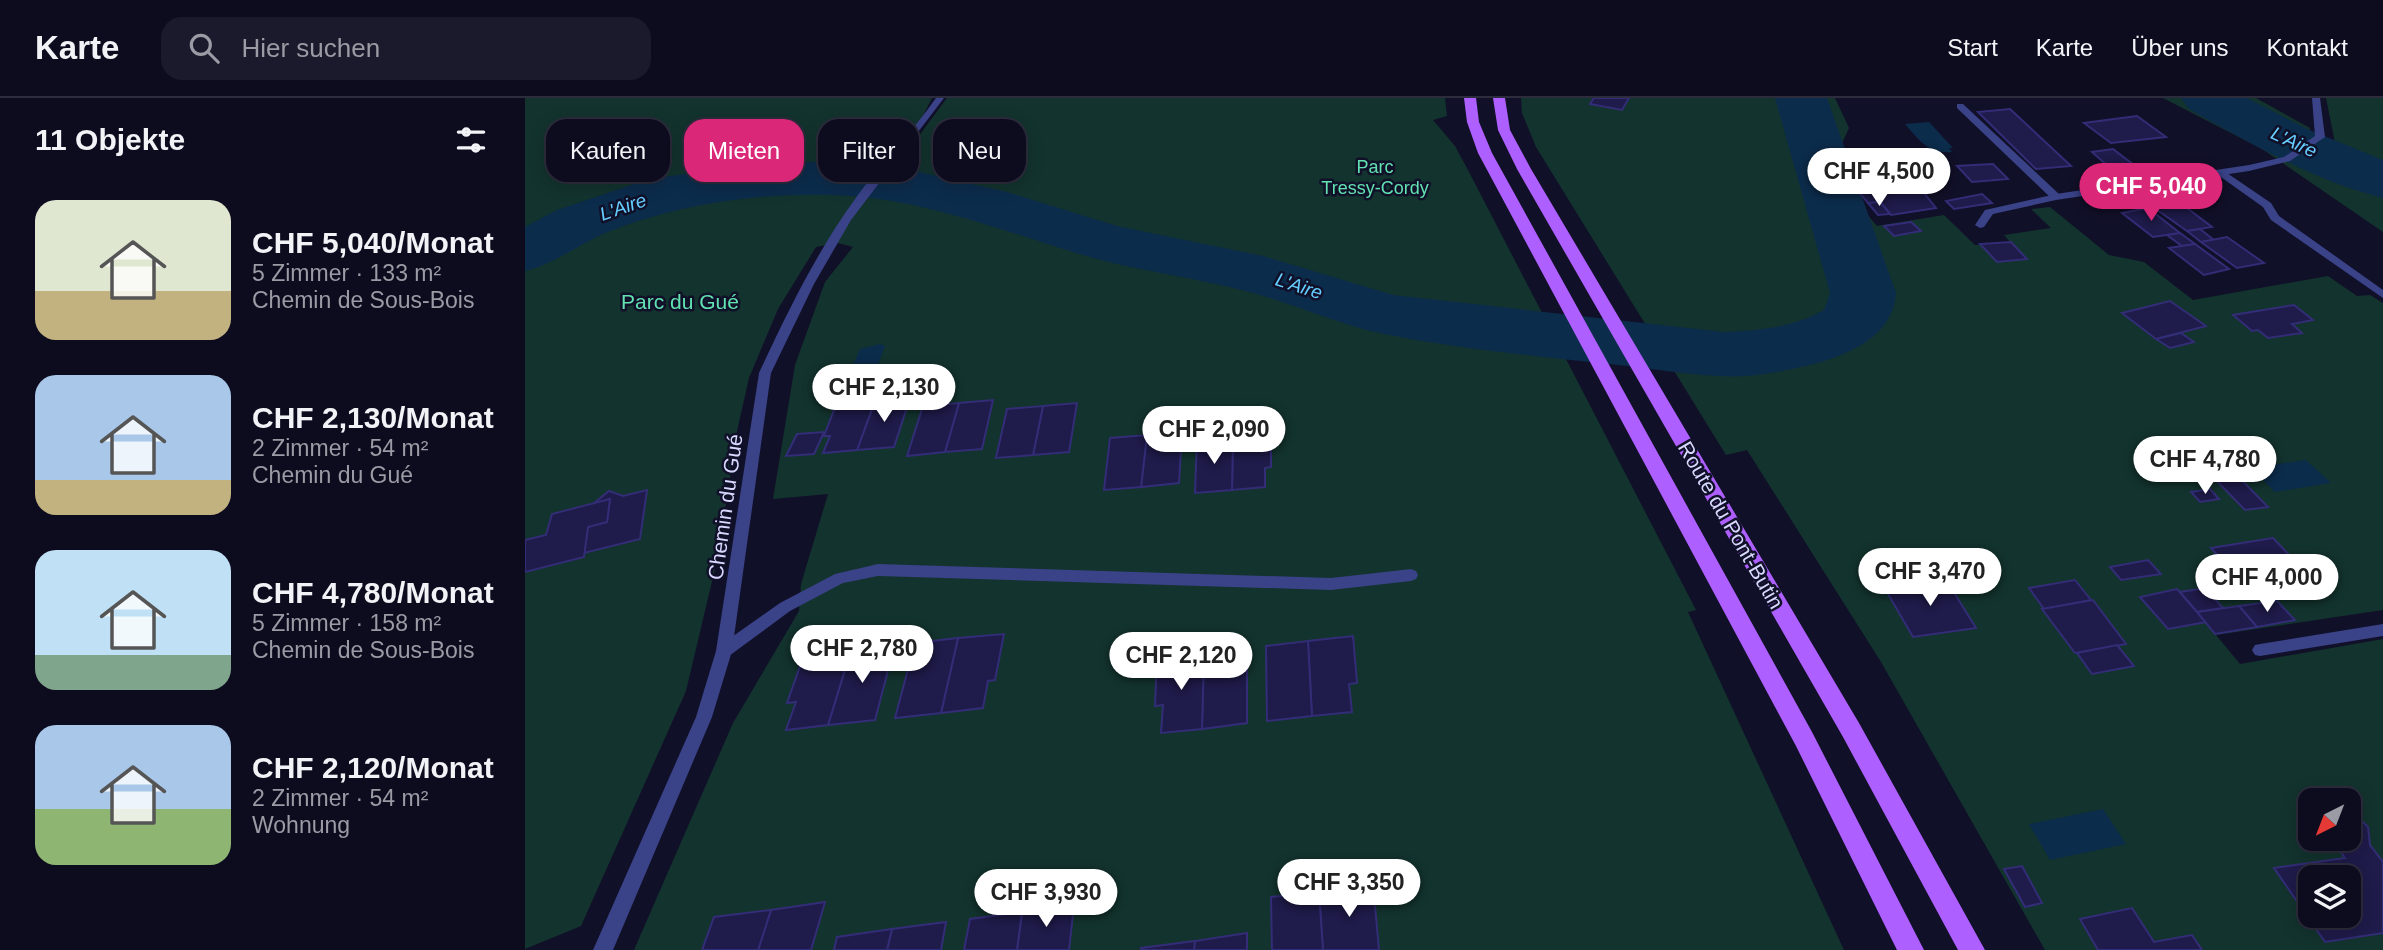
<!DOCTYPE html>
<html lang="de">
<head>
<meta charset="utf-8">
<style>
  body { margin:0; font-family:Helvetica,sans-serif; background:#1b1a2c; color:#f1f3f6; height:100vh; display:flex; flex-direction:column; font-size:26px; white-space:nowrap }
  * { box-sizing:border-box; margin:0 }
  p { font-size:23px; color:#9a9ba4 }
  .icon { flex:none; width:38px; height:38px; fill:none; stroke:currentColor; stroke-width:2; stroke-linecap:round; stroke-linejoin:round }
  .map { position:relative; flex:1; overflow:hidden }
  .panel { display:flex; flex-direction:column; background:#0d0c1f; width:525px }
  .panel>* { flex:none }
  .guide { position:absolute; left:21px; top:21px; width:665px; height:63px; display:flex; gap:14px }
  .needle { width:46px; rotate:222deg }
  .buttons { position:absolute; left:1773px; top:690px; display:grid; gap:14px }
  .buttons a { display:grid; place-items:center; width:63px; height:63px; border-radius:14px; background:#0d0c1f; box-shadow:0 4px 18px #0003,0 0 0 2px #2d2c3d; font-size:35px }
  .price { position:absolute; translate:-50% -60px; padding:0 16px; border-radius:24px; background:#fff; color:#222; font-size:23px; line-height:46px; filter:drop-shadow(0 2px 4px #0008) }
  .price::after { content:''; position:absolute; left:50%; top:42px; width:21px; height:16px; margin-left:-10px; background:inherit; clip-path:polygon(0 0,100% 0,50% 100%) }
  .price.selected { background:#db2777; color:#fff }
  ul { padding:0; list-style:none }
  li { display:flex; align-items:center; gap:21px; height:175px; padding:0 35px }
  li span { display:grid; place-items:center; flex:none; width:196px; height:140px; border-radius:21px; color:#555 }
  li>.icon { margin-inline-start:auto }
  span .icon { width:84px; height:84px; fill:#fffc; stroke-width:1 }
  li b { font-size:30px }
  h2 { display:flex; justify-content:space-between; align-items:center; height:84px; padding:0 35px; font-size:30px }
  .pill { padding:0 24px; border-radius:21px; background:#0d0c1f; box-shadow:0 4px 18px #0003,0 0 0 2px #2d2c3d; font-size:24px; line-height:63px }
  .pill.selected { background:#db2777; color:#fff }
  header { display:flex; align-items:center; gap:42px; box-sizing:border-box; height:98px; padding:0 35px; background:#0d0c1f; border-bottom:2px solid #2d2c3d }
  header strong { font-size:33px }
  nav { display:flex; gap:38px; margin-inline-start:auto; font-size:24px }
  .search { width:490px; height:63px; background:#1b1a2c; display:flex; align-items:center; gap:18px; box-sizing:border-box; padding:0 24px; border-radius:21px; color:#9a9ba4; font-size:26px }
  main { display:flex; flex:1; min-height:0 }
  .map>svg:first-child { display:block }
  .green { fill:#13332e; fill-rule:evenodd }
  .water { fill:#0c2c4c }
  .lines { fill:none; stroke-linecap:round; stroke-linejoin:round }
  .river { fill:#0c2c4c; fill-rule:evenodd }
  .building { fill:#1f1b4a; stroke:#322d76; stroke-width:2; fill-rule:evenodd }
  .service { fill:#3a4288; fill-rule:evenodd }
  .pedestrian { fill:#3a4288; fill-rule:evenodd }
  .minor { fill:#3a4288; fill-rule:evenodd }
  .primary { fill:#ae5fff; fill-rule:evenodd }
  .labels { text-anchor:middle; dominant-baseline:central; stroke-width:5; stroke-linejoin:round; paint-order:stroke }
  .far-park-label { font-size:18px; fill:#61e2b0; stroke:#111029 }
  .far-water-label { font-size:19px; font-style:italic; fill:#66cdff; stroke:#111029 }
  .park-label { font-size:21px; fill:#61e2b0; stroke:#111029 }
  .street-label { font-size:21px; fill:#d8d8ff; stroke:#111029 }
</style>
</head>
<body>
<header>
<strong>Karte</strong>
<div class="search"><svg class="icon" aria-label="search" viewBox="0 0 24 24"><circle cx="10" cy="10" r="6"/><path d="M15 15l6 6"/></svg>Hier suchen</div>
<nav><a>Start</a><a>Karte</a><a>Über uns</a><a>Kontakt</a></nav>
</header>
<main>
<section class="panel">
<h2>11 Objekte<svg class="icon" aria-label="filters" viewBox="0 0 24 24"><path d="M4 7h16M4 17h16"/><circle cx="9" cy="7" r="2"/><circle cx="15" cy="17" r="2"/></svg></h2>
<ul>
<li><span style="background:linear-gradient(#dfe7d0 65%,#c2b280 0)"><svg class="icon" aria-label="home" viewBox="0 0 24 24"><path d="M3 11l9-7 9 7M6 9v11h12V9"/></svg></span><div><b>CHF 5,040/Monat</b><p>5 Zimmer · 133 m²</p><p>Chemin de Sous-Bois</p></div></li>
<li><span style="background:linear-gradient(#a9c7e8 75%,#c2b280 0)"><svg class="icon" aria-label="home" viewBox="0 0 24 24"><path d="M3 11l9-7 9 7M6 9v11h12V9"/></svg></span><div><b>CHF 2,130/Monat</b><p>2 Zimmer · 54 m²</p><p>Chemin du Gué</p></div></li>
<li><span style="background:linear-gradient(#bfe0f5 75%,#7fa58c 0)"><svg class="icon" aria-label="home" viewBox="0 0 24 24"><path d="M3 11l9-7 9 7M6 9v11h12V9"/></svg></span><div><b>CHF 4,780/Monat</b><p>5 Zimmer · 158 m²</p><p>Chemin de Sous-Bois</p></div></li>
<li><span style="background:linear-gradient(#a9c7e8 60%,#8fb573 0)"><svg class="icon" aria-label="home" viewBox="0 0 24 24"><path d="M3 11l9-7 9 7M6 9v11h12V9"/></svg></span><div><b>CHF 2,120/Monat</b><p>2 Zimmer · 54 m²</p><p>Wohnung</p></div></li>
</ul>
</section>
<div class="map">
<svg width="1858" height="852" viewBox="0 0 1858 852">
  <rect width="100%" height="100%" fill="#111029"/>
  <g class="green">
    <polygon points="0,0 407,0 375,63 422,0 920,0 922,18 908,22 930,48 944,74 1171,512 1163,514 1319,852 109,852 208,625 274,513 276,486 303,396 248,401 270,267 300,184 328,149 313,145 291,149 253,211 224,280 212,333 193,458 161,593 56,828 0,851"/>
    <path d="M996,0H1310L1324,30L1308,65L1325,96L1352,128L1419,117L1450,147L1485,144L1479,137L1526,130L1506,111L1525,109L1584,157L1619,164L1668,202L1803,178L1832,198L1845,197L1858,205V512L1691,537L1715,566L1858,541V852H1520L1356,564L1222,352L1201,357L1011,49L997,15ZM1785,702H1824V740H1785ZM1785,779H1824V817H1785Z"/>
    <polygon points="1638,0 1731,0 1785,30 1784,37 1811,50 1801,0 1858,0 1858,134 1737,51"/>
  </g>
  <g class="water">
    <path d="M1404,24L1428,50H1424L1427,54C1403,56 1395,43 1380,26Z"/>
    <polygon points="355,246 360,248 353,267 339,273 344,276 336,278 327,269 335,251"/>
    <polygon points="1781,362 1806,385 1750,394 1726,370"/>
    <polygon points="1578,711 1601,746 1525,762 1504,726"/>
  </g>
  <g class="lines">
    <g class="river">
      <path d="M1250,0H1302L1371,195C1367,254 1287,268 1240,276C1196,283 1147,273 1103,268C1022,259 939,252 859,236C814,227 772,207 728,195C670,179 609,173 551,155C470,130 391,99 305,97C229,95 148,107 78,136C51,148 29,166 0,173V129L32,112L124,81L224,67L305,63L377,70L482,94L592,128L738,158L868,197L1199,234C1234,232 1268,230 1299,212L1305,195Z"/>
      <path d="M1656,0H1722L1782,31L1858,62V100C1789,83 1725,45 1664,11Z"/>
    </g>
  </g>
  <g class="building">
    <polygon points="1069,0 1104,0 1097,12 1065,6"/>
    <polygon points="1485,11 1546,68 1511,71 1453,14"/>
    <polygon points="1612,18 1641,39 1586,45 1559,25"/>
    <polygon points="53,26 60,34 44,39 38,30"/>
    <polygon points="1588,51 1609,67 1585,70 1567,54"/>
    <polygon points="1468,66 1483,81 1447,84 1432,68"/>
    <polygon points="1357,72 1364,74 1370,82 1339,84 1332,76"/>
    <polygon points="1372,82 1380,91 1389,90 1399,95 1411,110 1366,117 1339,84"/>
    <polygon points="1339,84 1355,104 1343,105 1327,86"/>
    <polygon points="1457,96 1467,105 1429,111 1421,103"/>
    <polygon points="1355,104 1365,116 1353,117 1343,105"/>
    <polygon points="1654,104 1687,129 1662,133 1628,109"/>
    <polygon points="1623,110 1655,135 1628,139 1597,115"/>
    <polygon points="1386,124 1396,133 1369,138 1359,128"/>
    <polygon points="1675,131 1689,142 1676,144 1662,133"/>
    <polygon points="1655,135 1670,146 1657,148 1642,137"/>
    <polygon points="1702,139 1739,165 1712,170 1676,144"/>
    <polygon points="1486,144 1502,161 1472,164 1455,146"/>
    <polygon points="1670,146 1704,171 1679,177 1644,150"/>
    <polygon points="1645,203 1681,228 1631,241 1597,215"/>
    <polygon points="1769,207 1788,222 1767,226 1777,235 1743,240 1733,232 1727,233 1708,217"/>
    <polygon points="1656,235 1669,244 1645,250 1631,241"/>
    <polygon points="385,300 369,349 332,352 350,303"/>
    <polygon points="468,302 457,351 420,354 434,305"/>
    <polygon points="350,303 332,352 298,355 305,338 299,338 311,307"/>
    <polygon points="434,305 420,354 382,358 398,308"/>
    <polygon points="552,305 544,354 508,357 518,308"/>
    <polygon points="518,308 508,357 471,360 482,311"/>
    <polygon points="299,334 289,356 261,358 272,336"/>
    <polygon points="657,334 654,385 616,389 622,337"/>
    <polygon points="622,337 616,389 579,392 585,340"/>
    <polygon points="746,337 746,369 740,370 740,389 707,392 708,340"/>
    <polygon points="708,340 707,392 670,395 672,343"/>
    <polygon points="1703,368 1743,409 1720,412 1681,372"/>
    <polygon points="1685,391 1694,401 1675,404 1666,394"/>
    <polygon points="122,392 115,441 59,455 63,429 82,424 85,401 68,406 84,393 98,398"/>
    <polygon points="85,401 82,424 63,429 59,459 0,474 0,442 21,437 27,416"/>
    <polygon points="1748,440 1792,486 1728,497 1686,450"/>
    <polygon points="1623,462 1636,476 1596,482 1585,469"/>
    <polygon points="1408,463 1420,480 1359,489 1349,472"/>
    <polygon points="1420,480 1451,530 1388,539 1359,489"/>
    <polygon points="1550,482 1566,502 1519,511 1504,490"/>
    <polygon points="1680,490 1698,510 1672,514 1655,494"/>
    <polygon points="1652,491 1672,514 1681,524 1643,531 1615,499"/>
    <polygon points="1568,502 1601,546 1550,555 1517,511"/>
    <polygon points="1752,503 1770,522 1732,529 1714,508"/>
    <polygon points="1714,508 1732,529 1690,536 1672,514"/>
    <polygon points="479,536 470,582 463,583 458,610 416,615 433,540"/>
    <polygon points="828,538 832,585 824,586 827,614 787,618 783,543"/>
    <polygon points="433,540 416,615 370,620 390,545"/>
    <polygon points="783,543 787,618 742,623 741,548"/>
    <polygon points="370,546 350,622 303,627 326,552"/>
    <polygon points="1592,547 1609,568 1567,576 1552,555"/>
    <polygon points="722,550 722,625 677,631 679,554"/>
    <polygon points="326,552 303,627 261,632 271,604 262,605 279,557"/>
    <polygon points="679,554 677,631 636,635 638,607 630,608 632,560"/>
    <path d="M1824,710L1843,729L1845,747L1858,764V835L1800,844L1749,770L1820,760L1806,740H1824ZM1785,779H1824V817H1785Z"/>
    <polygon points="1497,768 1517,805 1500,809 1479,771"/>
    <polygon points="848,786 854,852 798,852 794,794"/>
    <polygon points="794,794 798,852 747,852 746,799"/>
    <polygon points="300,804 286,852 233,852 246,812"/>
    <polygon points="549,807 544,852 492,852 497,814"/>
    <polygon points="1607,810 1629,844 1667,837 1677,852 1573,852 1555,821"/>
    <polygon points="246,812 233,852 177,852 189,819"/>
    <polygon points="497,814 492,852 439,852 445,821"/>
    <polygon points="421,824 416,852 362,852 367,831"/>
    <polygon points="367,831 362,852 309,852 312,839"/>
    <polygon points="722,835 722,852 669,852 670,843"/>
    <polygon points="670,843 669,852 616,852 616,850"/>
  </g>
  <g class="lines">
    <g class="service">
      <polygon points="1432,6 1438,6 1535,97 1535,101 1527,101 1432,10"/>
      <polygon points="1693,73 1699,73 1746,105 1754,118 1858,192 1858,200 1746,122 1738,109 1693,77"/>
      <polygon points="353,466 806,480 886,471 891,473 893,477 891,481 886,483 806,492 353,478 318,485 265,513 204,558 199,559 194,558 191,553 194,548 255,505 310,476"/>
      <polygon points="1858,526 1858,538 1735,558 1730,557 1727,552 1730,547 1735,546"/>
    </g>
    <path class="pedestrian" d="M411,0H419L326,122L289,186L246,275L240,279L236,278L234,275C262,215 291,155 330,101C355,66 386,36 411,0Z"/>
    <g class="minor">
      <polygon points="1787,0 1795,0 1800,39 1765,63 1724,73 1531,102 1468,116 1459,129 1455,130 1450,127 1460,112 1531,96 1724,67 1759,59 1790,38"/>
      <polygon points="240,271 246,275 207,553 187,619 88,852 68,852 171,619 191,553 234,275"/>
    </g>
    <g class="primary">
      <polygon points="939,0 951,0 954,24 967,55 1287,634 1399,852 1372,852 1271,648 953,55 942,24"/>
      <polygon points="968,0 980,0 985,32 1006,71 1334,625 1460,852 1433,852 1318,639 992,71 973,32"/>
    </g>
  </g>
  <g class="labels">
    <g class="far-park-label">
      <text x="850" y="69">Parc<tspan x="850" dy="21">Tressy-Cordy</tspan></text>
    </g>
    <g class="far-water-label">
      <text transform="translate(1769 44) rotate(25)">L'Aire</text>
      <text transform="translate(98 109) rotate(-19)">L'Aire</text>
      <text transform="translate(774 188) rotate(18)">L'Aire</text>
    </g>
    <g class="park-label">
      <text x="155" y="203">Parc du Gué</text>
    </g>
    <g class="street-label">
      <text transform="translate(200 409) rotate(-82)">Chemin du Gué</text>
      <text transform="translate(1206 427) rotate(60)">Route du Pont-Butin</text>
    </g>
  </g>
</svg>
<div class="buttons">
<a><svg class="needle" viewBox="-14 -14 28 28"><path d="M0-13l5 13h-10z" fill="#e53935"/><path d="M0 13l5-13h-10z" fill="#9a9ba4"/></svg></a>
<a><svg class="icon" aria-label="layers" viewBox="0 0 24 24"><path d="M12 4l9 5-9 5-9-5zM3 14l9 5 9-5"/></svg></a>
</div>
<b class="price" style="left:1354px;top:110px">CHF 4,500</b>
<b class="price selected" style="left:1626px;top:125px">CHF 5,040</b>
<b class="price" style="left:359px;top:326px">CHF 2,130</b>
<b class="price" style="left:689px;top:368px">CHF 2,090</b>
<b class="price" style="left:1680px;top:398px">CHF 4,780</b>
<b class="price" style="left:1405px;top:510px">CHF 3,470</b>
<b class="price" style="left:1742px;top:516px">CHF 4,000</b>
<b class="price" style="left:337px;top:587px">CHF 2,780</b>
<b class="price" style="left:656px;top:594px">CHF 2,120</b>
<b class="price" style="left:824px;top:821px">CHF 3,350</b>
<b class="price" style="left:521px;top:831px">CHF 3,930</b>
<div class="guide">
<a class="pill">Kaufen</a>
<a class="pill selected">Mieten</a>
<a class="pill">Filter</a>
<a class="pill">Neu</a>
</div>
</div>
</main>
</body>
</html>
